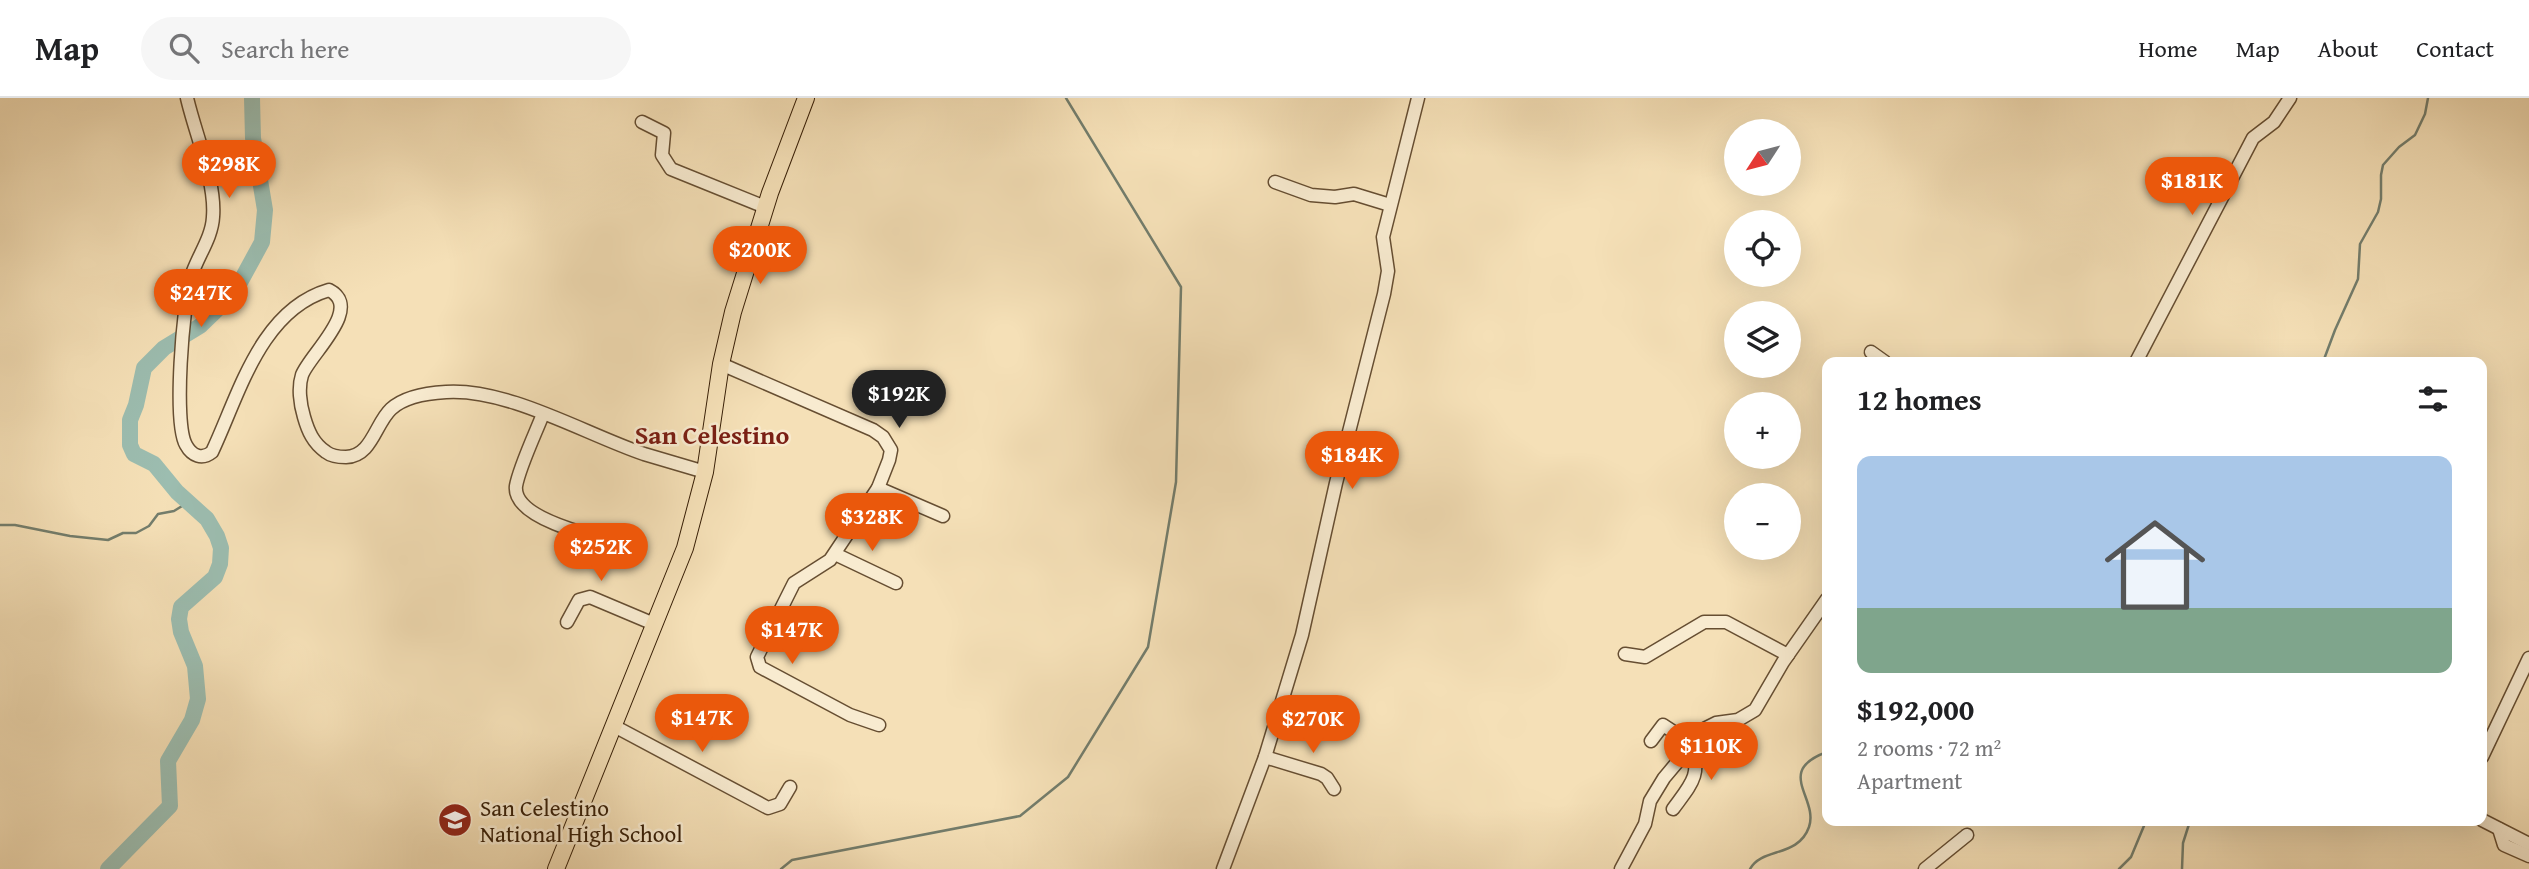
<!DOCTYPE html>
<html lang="en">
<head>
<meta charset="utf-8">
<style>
  body { margin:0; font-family:"Gentium Book Plus",serif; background:#f6f6f6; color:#202124; height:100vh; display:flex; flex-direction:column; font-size:26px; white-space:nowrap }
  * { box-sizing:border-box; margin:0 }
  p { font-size:23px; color:#757577 }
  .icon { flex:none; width:38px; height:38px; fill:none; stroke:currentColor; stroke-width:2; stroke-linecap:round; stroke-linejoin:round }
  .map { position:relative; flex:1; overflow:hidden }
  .details { position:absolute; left:1822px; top:259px; width:665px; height:469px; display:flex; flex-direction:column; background:#fff; border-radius:14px; box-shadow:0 7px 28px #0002 }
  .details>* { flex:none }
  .needle { width:46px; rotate:234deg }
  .tools { position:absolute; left:1724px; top:21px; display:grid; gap:14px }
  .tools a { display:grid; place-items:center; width:77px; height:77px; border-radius:50%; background:#fff; box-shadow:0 7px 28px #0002; font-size:35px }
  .price { position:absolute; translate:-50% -60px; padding:0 16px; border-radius:24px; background:#ea580c; color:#fff; font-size:23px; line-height:46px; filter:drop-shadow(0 2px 4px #0008) }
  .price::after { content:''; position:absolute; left:50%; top:42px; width:21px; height:16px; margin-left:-10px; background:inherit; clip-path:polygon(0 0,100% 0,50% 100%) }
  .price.selected { background:#222; color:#fff }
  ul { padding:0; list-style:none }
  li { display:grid; align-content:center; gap:14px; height:371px; padding:0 35px }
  li span { display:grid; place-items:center; height:217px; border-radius:14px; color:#555 }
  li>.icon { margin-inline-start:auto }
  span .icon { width:126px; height:126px; fill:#fffc; stroke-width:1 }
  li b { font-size:30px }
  h2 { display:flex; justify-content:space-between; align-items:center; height:84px; padding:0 35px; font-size:30px }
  header { display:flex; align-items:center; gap:42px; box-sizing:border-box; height:98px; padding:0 35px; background:#fff; border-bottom:2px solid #e0e0e0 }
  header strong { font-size:33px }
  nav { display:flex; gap:38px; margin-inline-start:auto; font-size:24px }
  .search { width:490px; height:63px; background:#f6f6f6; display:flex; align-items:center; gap:18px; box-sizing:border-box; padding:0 24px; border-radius:38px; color:#757577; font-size:26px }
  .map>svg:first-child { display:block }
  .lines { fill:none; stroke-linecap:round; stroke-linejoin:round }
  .stream { stroke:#737d6c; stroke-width:2.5 }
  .river { stroke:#9cbdb0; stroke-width:16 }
  .minor-casing { stroke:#664e32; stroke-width:15 }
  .major-casing { stroke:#361d05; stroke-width:18 }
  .minor { stroke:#f8ebd0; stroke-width:12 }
  .major { stroke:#f5e0b7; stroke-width:16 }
  .labels { text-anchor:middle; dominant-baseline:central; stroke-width:5; stroke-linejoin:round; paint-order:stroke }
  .poi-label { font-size:23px; fill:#361d05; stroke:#f8ebd0; text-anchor:start }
  .quarter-label { font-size:26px; font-weight:bold; fill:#7a1f14; stroke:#f8ebd0 }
</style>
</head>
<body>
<header>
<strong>Map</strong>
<div class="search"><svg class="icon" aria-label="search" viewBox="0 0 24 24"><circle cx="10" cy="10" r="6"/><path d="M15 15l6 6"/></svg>Search here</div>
<nav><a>Home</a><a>Map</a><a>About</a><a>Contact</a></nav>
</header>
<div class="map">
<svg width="2529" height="771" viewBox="0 0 2529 771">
  <rect width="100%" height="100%" fill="#f5e0b7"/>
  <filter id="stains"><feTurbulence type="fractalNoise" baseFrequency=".00286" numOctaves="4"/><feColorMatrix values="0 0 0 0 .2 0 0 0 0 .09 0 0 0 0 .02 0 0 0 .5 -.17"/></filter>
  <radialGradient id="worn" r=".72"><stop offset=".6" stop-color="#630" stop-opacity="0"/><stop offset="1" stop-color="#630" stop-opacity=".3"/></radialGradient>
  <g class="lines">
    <g class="stream">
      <polyline points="2323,264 2335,232 2358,181 2360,146 2378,114 2381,101 2381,77 2383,67 2399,49 2415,37 2425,16 2428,0"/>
      <polyline points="0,427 15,427 70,438 108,442 123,435 136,435 149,428 158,416 174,413 190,403"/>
      <polyline points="781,771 792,762 1020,718 1068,679 1148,549 1176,384 1181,189 1066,0"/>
      <path d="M1750,771C1762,749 1798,760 1809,729C1819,700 1774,673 1827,654"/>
      <polyline points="2119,771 2131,759 2146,723"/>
      <polyline points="2182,771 2183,745 2190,723"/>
    </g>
    <polyline class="river" points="108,771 170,708 168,663 192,622 198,601 195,568 181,534 179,521 181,509 215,479 220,466 221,450 217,438 207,421 177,394 154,366 134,356 130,347 130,322 136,307 144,270 164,250 200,228 227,202 237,190 262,144 265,112 253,40 252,0"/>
    <g class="minor-casing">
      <g id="minor">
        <path d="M187,0C195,35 216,84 213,119C212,140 197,159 191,179C183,206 173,325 186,347C192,358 202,362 212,354C239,297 260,212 329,192C364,210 310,256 302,277C298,289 300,306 304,319C308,333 313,345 326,354C331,358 339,359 346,359C372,358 375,326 391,311C405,298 428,295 446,294C508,290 585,336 644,356C664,362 685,368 705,374"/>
        <polyline points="642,24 664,35 662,57 671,71 765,109"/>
        <polyline points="1275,84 1311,97 1335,99 1354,96 1390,107"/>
        <polyline points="1871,254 1885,264"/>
        <polyline points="2136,264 2253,40 2274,24 2290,0"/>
        <polyline points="721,266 873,332 883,339 891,352 889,362 878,390 830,462 794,485 757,559 760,569 850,617 879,627"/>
        <path d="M543,316C536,334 519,370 516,388C512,422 600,440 625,446"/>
        <polyline points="878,390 943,418"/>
        <polyline points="835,456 896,485"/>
        <polyline points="567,524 579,502 590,499 654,526"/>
        <polyline points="1625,556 1645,559 1704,524 1726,524 1788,557"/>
        <polyline points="614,628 768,710 780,706 790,689"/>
        <path d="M1651,643L1663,627L1692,646C1701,678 1692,685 1673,711"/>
        <polyline points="1265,659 1321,676 1327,680 1334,691"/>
        <polyline points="2482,659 2529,560"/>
        <polyline points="2482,722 2529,746"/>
        <polyline points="2499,731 2504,747 2529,758"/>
        <polyline points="1223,771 1265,659 1302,537 1336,385 1384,196 1388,173 1383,139 1418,0"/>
        <polyline points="1621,771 1645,726 1650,703 1664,680 1706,630 1716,625 1738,622 1755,612 1783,564 1827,501"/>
        <polyline points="1925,771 1967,737"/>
      </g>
    </g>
    <g class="major-casing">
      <polyline id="major" points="556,771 685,450 705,374 721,266 733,214 770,95 806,0"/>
    </g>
    <use href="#minor" class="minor"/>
    <use href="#major" class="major"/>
  </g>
  <defs>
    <g id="school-disc" transform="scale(1.75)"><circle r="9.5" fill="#8f2418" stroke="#f8ebd0"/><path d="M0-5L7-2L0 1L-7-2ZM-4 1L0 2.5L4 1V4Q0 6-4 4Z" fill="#fff"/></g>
  </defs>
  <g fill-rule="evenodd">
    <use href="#school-disc" x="455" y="722"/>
  </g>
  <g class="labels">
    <g class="poi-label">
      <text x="480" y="709">San Celestino<tspan x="480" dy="26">National High School</tspan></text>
    </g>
    <g class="quarter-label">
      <text x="712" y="336">San Celestino</text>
    </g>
  </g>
  <rect width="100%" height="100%" filter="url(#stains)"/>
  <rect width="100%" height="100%" fill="url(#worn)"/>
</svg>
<div class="tools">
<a><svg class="needle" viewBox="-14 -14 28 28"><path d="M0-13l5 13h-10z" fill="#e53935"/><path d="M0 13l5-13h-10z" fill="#757577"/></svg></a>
<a><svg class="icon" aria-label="locate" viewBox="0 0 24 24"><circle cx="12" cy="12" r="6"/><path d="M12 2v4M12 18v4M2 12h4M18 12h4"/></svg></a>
<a><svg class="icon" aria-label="layers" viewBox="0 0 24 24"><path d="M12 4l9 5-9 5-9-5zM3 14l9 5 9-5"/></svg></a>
<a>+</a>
<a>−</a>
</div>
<b class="price" style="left:229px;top:102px">$298K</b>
<b class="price" style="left:2192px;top:119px">$181K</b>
<b class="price" style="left:760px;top:188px">$200K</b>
<b class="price" style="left:201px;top:231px">$247K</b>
<b class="price selected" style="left:899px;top:332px">$192K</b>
<b class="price" style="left:1352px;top:393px">$184K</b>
<b class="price" style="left:872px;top:455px">$328K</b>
<b class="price" style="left:601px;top:485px">$252K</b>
<b class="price" style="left:792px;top:568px">$147K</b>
<b class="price" style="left:702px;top:656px">$147K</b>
<b class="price" style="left:1313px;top:657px">$270K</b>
<b class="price" style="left:1711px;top:684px">$110K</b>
<section class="details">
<h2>12 homes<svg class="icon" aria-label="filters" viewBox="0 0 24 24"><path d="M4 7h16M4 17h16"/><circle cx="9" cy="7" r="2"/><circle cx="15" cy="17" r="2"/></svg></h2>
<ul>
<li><span style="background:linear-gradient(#a9c7e8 70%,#7fa58c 0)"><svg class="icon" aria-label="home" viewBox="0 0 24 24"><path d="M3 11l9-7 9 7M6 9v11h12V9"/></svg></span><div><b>$192,000</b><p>2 rooms · 72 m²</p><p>Apartment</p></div></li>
</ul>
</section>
</div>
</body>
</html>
